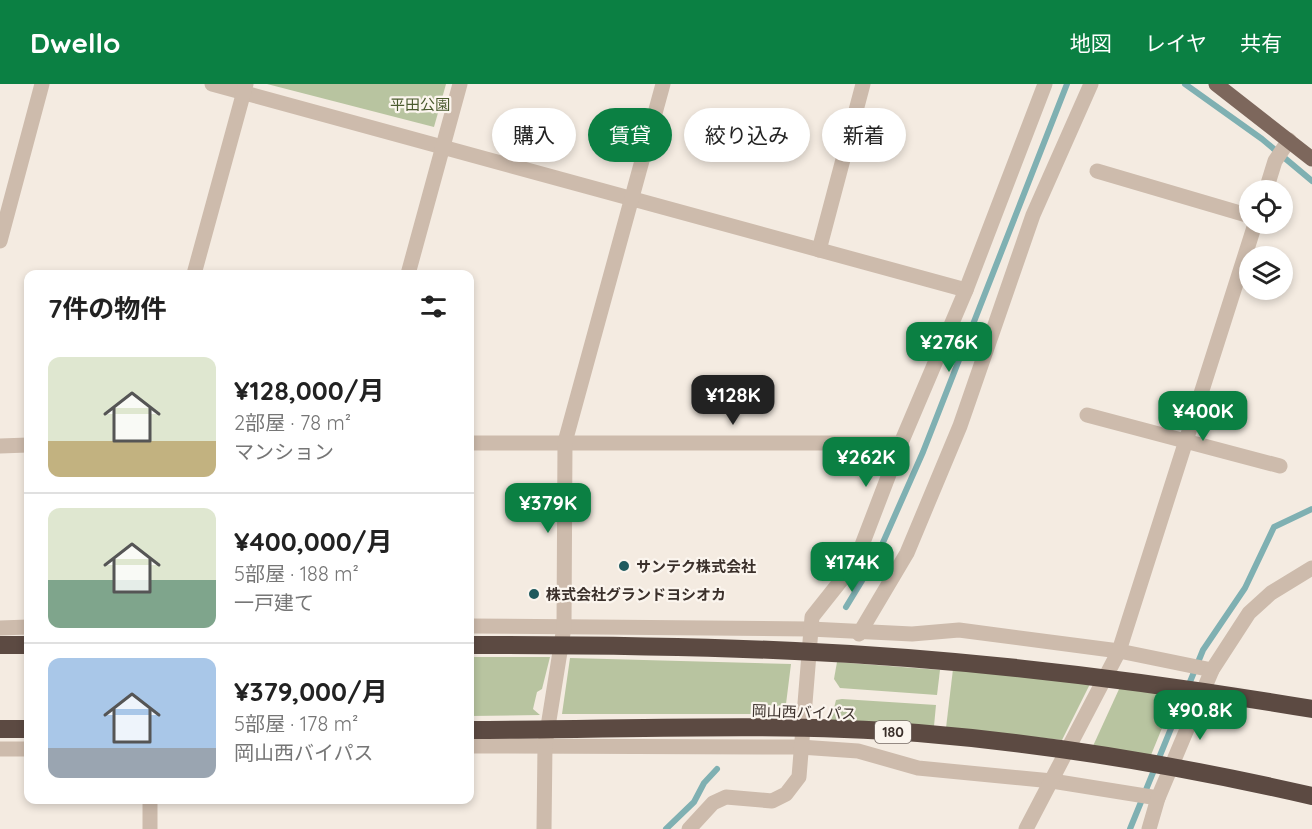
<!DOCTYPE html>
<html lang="ja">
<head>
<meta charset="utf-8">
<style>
  body { margin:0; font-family:Quicksand,"Noto Sans JP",sans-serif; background:#f2f2f2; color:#222; height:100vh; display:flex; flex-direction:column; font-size:22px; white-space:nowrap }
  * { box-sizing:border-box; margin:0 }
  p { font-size:20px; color:#767676 }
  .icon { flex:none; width:33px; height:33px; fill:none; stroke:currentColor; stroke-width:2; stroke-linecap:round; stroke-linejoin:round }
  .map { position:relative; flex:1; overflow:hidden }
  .drawer { position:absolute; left:24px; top:186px; width:450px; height:534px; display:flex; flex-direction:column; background:#fff; border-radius:12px; box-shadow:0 3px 9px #0003 }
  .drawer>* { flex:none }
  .hud { position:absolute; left:492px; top:24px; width:570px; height:54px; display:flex; gap:12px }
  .buttons { position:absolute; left:1239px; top:96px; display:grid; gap:12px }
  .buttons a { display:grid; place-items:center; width:54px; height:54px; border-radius:50%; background:#fff; box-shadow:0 3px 9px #0003; font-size:30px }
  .price { position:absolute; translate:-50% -51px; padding:0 14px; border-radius:12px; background:#0b8043; color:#fff; font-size:20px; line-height:39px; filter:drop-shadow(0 2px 3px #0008) }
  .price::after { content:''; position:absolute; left:50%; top:36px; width:18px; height:14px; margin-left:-9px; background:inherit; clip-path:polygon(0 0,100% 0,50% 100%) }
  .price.on { background:#222; color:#fff }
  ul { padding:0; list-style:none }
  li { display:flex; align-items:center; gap:18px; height:150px; padding:0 24px }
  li+li { border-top:2px solid #e0e0e0 }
  li span { display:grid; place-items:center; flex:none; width:168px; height:120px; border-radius:12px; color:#555 }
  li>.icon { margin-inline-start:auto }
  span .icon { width:72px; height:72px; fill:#fffc; stroke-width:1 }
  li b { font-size:26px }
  h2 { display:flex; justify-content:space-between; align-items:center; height:72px; padding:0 24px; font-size:26px }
  .pill { padding:0 21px; border-radius:27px; background:#fff; box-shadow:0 3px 9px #0003; font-size:21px; line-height:54px }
  .pill.on { background:#0b8043; color:#fff }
  header { display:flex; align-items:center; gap:36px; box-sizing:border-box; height:84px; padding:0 30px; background:#0b8043; color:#fff }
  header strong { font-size:28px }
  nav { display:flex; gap:33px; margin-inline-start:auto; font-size:21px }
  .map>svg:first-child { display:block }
  .green { fill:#b8c4a0 }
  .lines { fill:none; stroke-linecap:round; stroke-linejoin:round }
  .stream { stroke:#7fb0b2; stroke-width:6 }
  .minor { stroke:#cdbbac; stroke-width:15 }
  .major { stroke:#7d675c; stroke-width:15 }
  .highway { stroke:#5c4a42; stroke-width:18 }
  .highway-bridge { stroke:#5c4a42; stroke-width:18 }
  .poi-dot { fill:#1f5a5e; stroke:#fbf5ee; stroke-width:2 }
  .labels { text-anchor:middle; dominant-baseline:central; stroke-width:4.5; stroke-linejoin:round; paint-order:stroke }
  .shield { fill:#fbf5ee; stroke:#756b66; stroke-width:1.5 }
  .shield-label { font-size:14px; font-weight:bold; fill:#3b302b }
  .park-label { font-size:15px; fill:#4a5a2e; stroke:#fbf5ee }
  .poi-label { font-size:15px; font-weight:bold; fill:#3b302b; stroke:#fbf5ee; text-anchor:start }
  .street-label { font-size:15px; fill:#3b302b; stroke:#fbf5ee }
</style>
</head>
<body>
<header>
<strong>Dwello</strong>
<nav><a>地図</a><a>レイヤ</a><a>共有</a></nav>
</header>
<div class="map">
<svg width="1312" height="745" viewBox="0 0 1312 745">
  <rect width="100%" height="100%" fill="#f4ebe1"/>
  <g class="green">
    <polygon points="267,0 446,0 434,43"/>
    <polygon points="470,573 550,573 542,605 537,608 533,625 540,631 470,632"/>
    <polygon points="570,574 791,580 785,628 772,621 767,630 562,630"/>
    <polygon points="837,578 940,586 937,611 840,604 834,595"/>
    <polygon points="953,585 1090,600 1062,656 946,644"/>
    <polygon points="1120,603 1176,610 1151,671 1093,662"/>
    <polygon points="842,615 936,621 934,642 831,636 836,616"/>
  </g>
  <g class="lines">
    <g class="stream">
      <polyline points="1185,0 1262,55 1312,97"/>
      <polyline points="846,523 877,472 923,368 1067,0"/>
      <polyline points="764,640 776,627"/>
      <polyline points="666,745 694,718 704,699 717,685"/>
      <polyline points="1130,745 1203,566 1245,504 1274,443 1312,425"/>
    </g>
    <g class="minor">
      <polyline points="212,0 966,206"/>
      <polyline points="1097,87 1250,132"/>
      <polyline points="1266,106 1275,77 1289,56"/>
      <polyline points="0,157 42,0"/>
      <polyline points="819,166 863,0"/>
      <polyline points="194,190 246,0"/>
      <polyline points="408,190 460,0"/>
      <polyline points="1087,331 1280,382"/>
      <polyline points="470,359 901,359"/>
      <polyline points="0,362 28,361"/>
      <polyline points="470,542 810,545 912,550 959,546 1119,567 1212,586"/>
      <polyline points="0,544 28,543"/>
      <polyline points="859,550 907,469 960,342 1033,131 1091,0"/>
      <polyline points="470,662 800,663 858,667 918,684 1052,697 1158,714"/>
      <polyline points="0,665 28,665"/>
      <polyline points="150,745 150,716"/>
      <polyline points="544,745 545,661 564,543 565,358 663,0"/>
      <polyline points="689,745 713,719 726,713 772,717 786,710 799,693 812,533 843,494 862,461 901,359 966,206 1045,0"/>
      <polyline points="1026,745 1119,567 1255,140"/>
      <polyline points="1149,745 1158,714 1212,586 1249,529 1271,509 1312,484"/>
    </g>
    <polyline class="major" points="1216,0 1312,75"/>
    <g class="highway">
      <polyline points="0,561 28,561"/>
      <polyline points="0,645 28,645"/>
    </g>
    <g class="highway-bridge">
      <path d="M470,561C578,561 687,562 795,567C968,575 1141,596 1312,625"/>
      <path d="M470,646C619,646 770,638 918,649C1052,660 1182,682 1312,712"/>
    </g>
  </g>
  <g class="poi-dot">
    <circle cx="624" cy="482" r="6"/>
    <circle cx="534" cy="510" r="6"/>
  </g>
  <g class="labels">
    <rect class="shield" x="875" y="637" width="36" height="22" rx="4.5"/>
    <g class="shield-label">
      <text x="893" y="648">180</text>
    </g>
    <g class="park-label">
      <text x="420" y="20">平田公園</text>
    </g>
    <g class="poi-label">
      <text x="636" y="482">サンテク株式会社</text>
      <text x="546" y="510">株式会社グランドヨシオカ</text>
    </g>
    <g class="street-label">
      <text transform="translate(804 628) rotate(2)">岡山西バイパス</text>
    </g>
  </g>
</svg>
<div class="buttons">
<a><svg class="icon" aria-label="locate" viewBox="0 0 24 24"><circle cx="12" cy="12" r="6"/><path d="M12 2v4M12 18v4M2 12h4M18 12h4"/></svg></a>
<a><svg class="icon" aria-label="layers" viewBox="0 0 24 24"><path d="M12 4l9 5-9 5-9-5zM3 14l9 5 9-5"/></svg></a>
</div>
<b class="price" style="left:949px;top:289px">¥276K</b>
<b class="price on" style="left:733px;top:342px">¥128K</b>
<b class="price" style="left:1203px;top:358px">¥400K</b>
<b class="price" style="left:866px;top:404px">¥262K</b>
<b class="price" style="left:548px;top:450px">¥379K</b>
<b class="price" style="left:852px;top:509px">¥174K</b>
<b class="price" style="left:1200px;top:657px">¥90.8K</b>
<div class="hud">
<a class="pill">購入</a>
<a class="pill on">賃貸</a>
<a class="pill">絞り込み</a>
<a class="pill">新着</a>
</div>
<section class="drawer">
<h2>7件の物件<svg class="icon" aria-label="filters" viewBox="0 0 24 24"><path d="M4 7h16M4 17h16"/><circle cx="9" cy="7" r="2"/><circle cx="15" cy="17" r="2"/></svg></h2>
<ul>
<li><span style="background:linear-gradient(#dfe7d0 70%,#c2b280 0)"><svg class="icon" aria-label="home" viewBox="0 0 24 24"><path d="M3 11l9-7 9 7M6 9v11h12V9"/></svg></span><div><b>¥128,000/月</b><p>2部屋 · 78 m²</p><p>マンション</p></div></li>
<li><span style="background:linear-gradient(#dfe7d0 60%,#7fa58c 0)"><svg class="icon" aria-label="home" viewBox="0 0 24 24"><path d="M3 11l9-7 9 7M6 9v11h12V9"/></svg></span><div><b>¥400,000/月</b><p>5部屋 · 188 m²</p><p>一戸建て</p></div></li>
<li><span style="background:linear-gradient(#a9c7e8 75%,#9aa5b1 0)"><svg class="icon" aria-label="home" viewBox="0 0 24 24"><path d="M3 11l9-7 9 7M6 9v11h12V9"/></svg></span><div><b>¥379,000/月</b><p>5部屋 · 178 m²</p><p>岡山西バイパス</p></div></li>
</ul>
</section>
</div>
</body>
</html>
